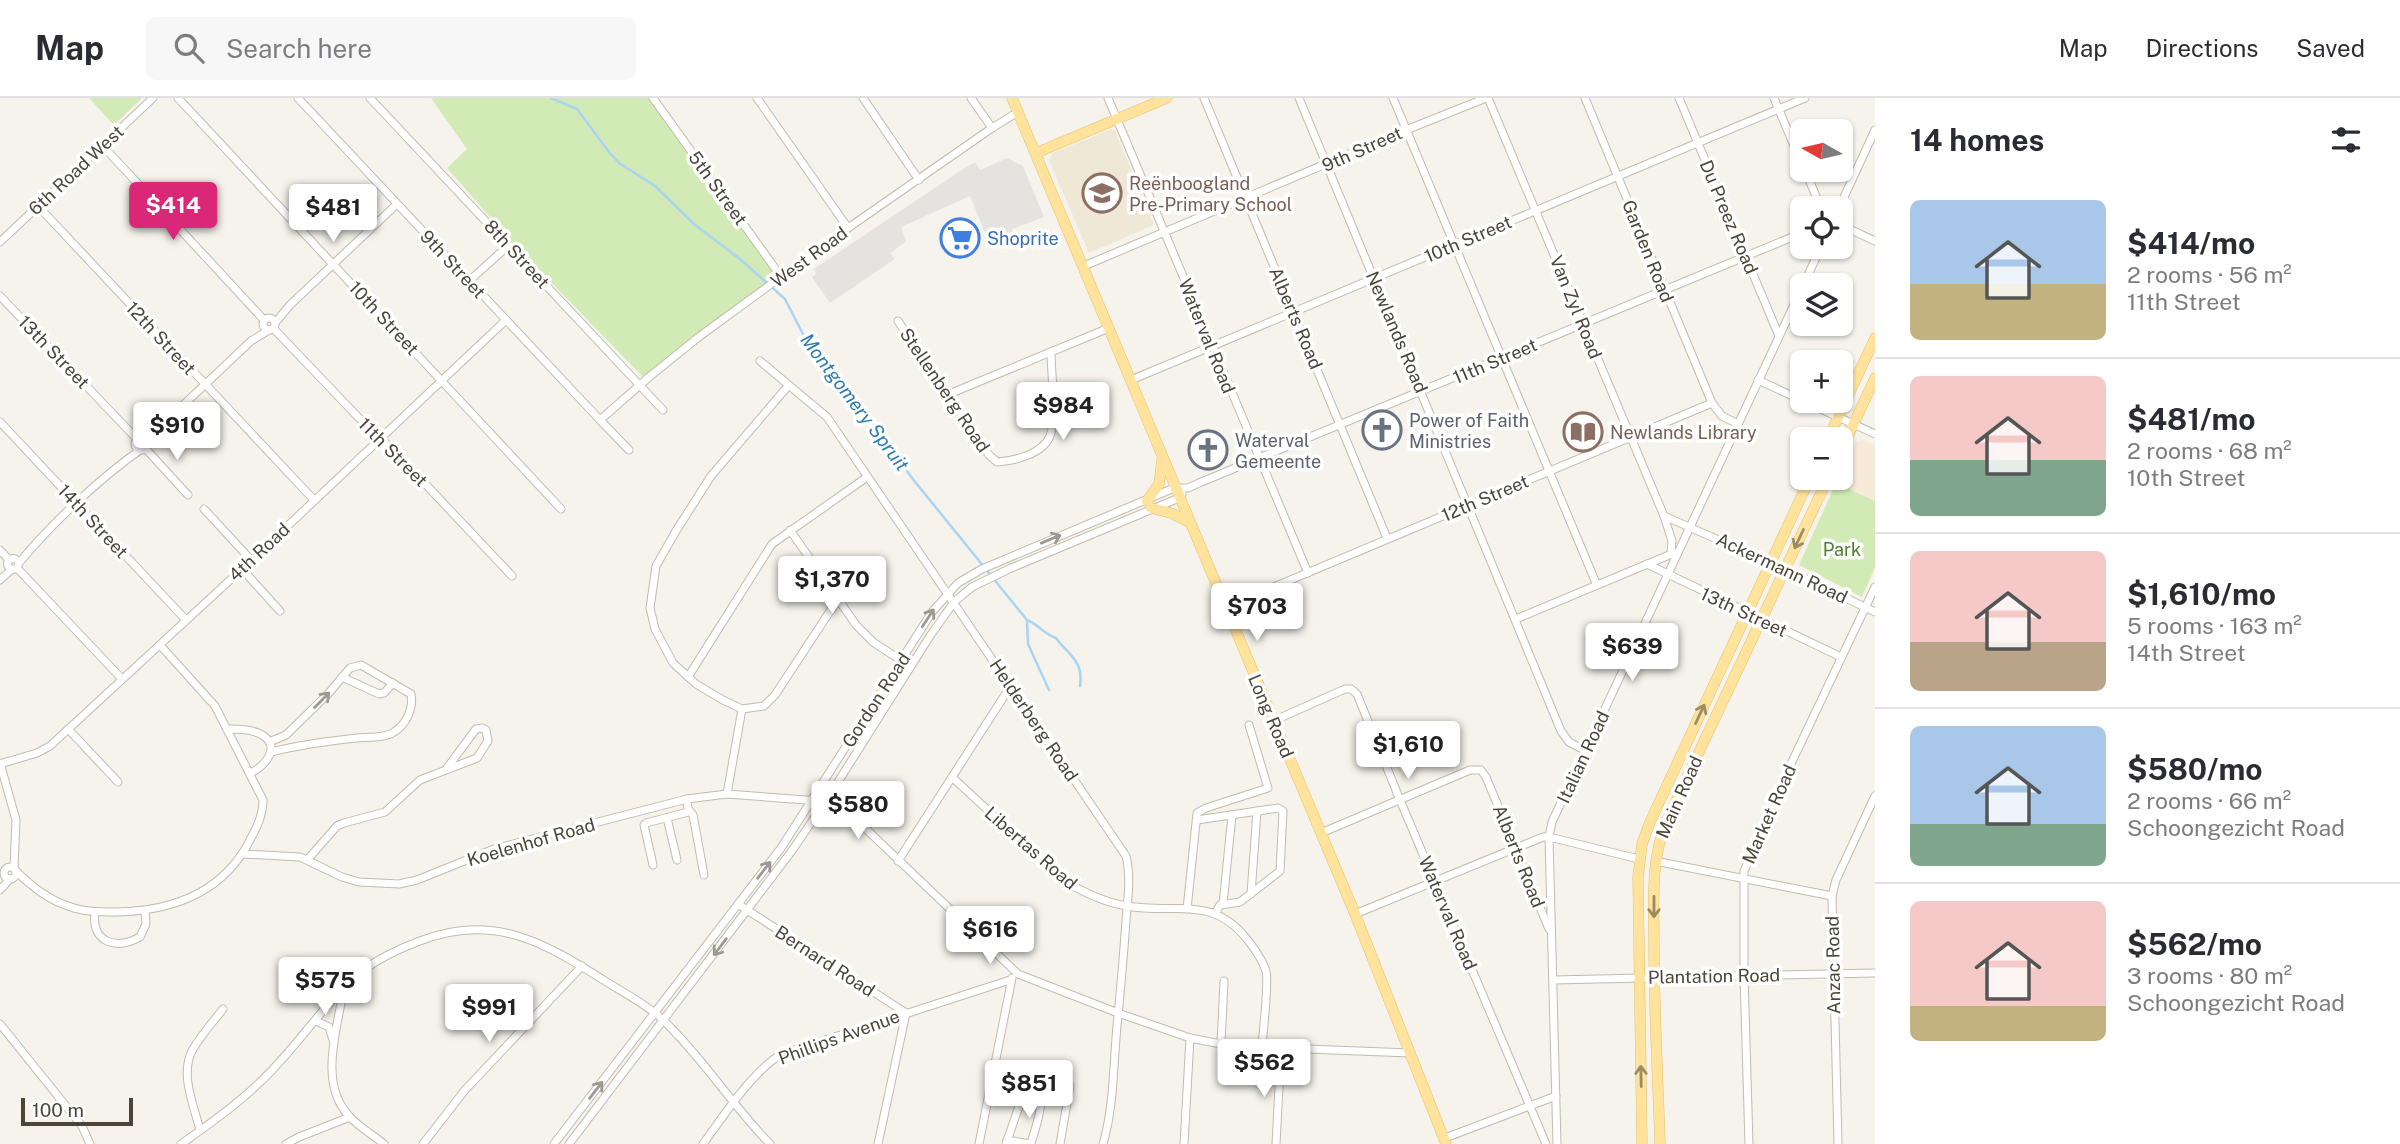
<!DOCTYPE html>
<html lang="en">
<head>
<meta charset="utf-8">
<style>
  body { margin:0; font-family:"Public Sans",sans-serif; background:#f7f7f7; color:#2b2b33; height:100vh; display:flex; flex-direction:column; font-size:26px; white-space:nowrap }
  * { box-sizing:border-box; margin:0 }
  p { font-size:23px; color:#7c7c81 }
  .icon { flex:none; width:38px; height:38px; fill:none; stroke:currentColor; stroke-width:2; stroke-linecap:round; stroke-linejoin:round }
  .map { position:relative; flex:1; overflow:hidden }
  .details { display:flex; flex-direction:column; background:#fff; width:525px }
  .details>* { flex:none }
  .needle { width:46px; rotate:278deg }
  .fabs { position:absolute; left:1790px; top:21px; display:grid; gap:14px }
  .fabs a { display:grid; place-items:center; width:63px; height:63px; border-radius:10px; background:#fff; box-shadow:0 2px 5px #0004; font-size:35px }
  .scale { position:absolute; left:21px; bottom:18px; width:112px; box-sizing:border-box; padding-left:7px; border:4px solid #4b4439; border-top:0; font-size:19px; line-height:24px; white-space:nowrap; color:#4b4439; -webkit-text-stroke:5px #fff; paint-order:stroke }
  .price { position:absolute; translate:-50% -60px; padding:0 16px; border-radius:7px; background:#fff; color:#222; font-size:23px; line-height:46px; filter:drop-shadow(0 2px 4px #0008) }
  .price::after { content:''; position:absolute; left:50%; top:42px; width:21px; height:16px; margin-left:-10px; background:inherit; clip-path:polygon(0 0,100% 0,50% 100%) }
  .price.current { background:#db2777; color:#fff }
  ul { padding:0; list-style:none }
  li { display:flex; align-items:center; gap:21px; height:175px; padding:0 35px }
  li+li { border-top:2px solid #e1e1e2 }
  li span { display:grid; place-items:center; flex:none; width:196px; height:140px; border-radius:10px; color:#555 }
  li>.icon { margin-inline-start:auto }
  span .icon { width:84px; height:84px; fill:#fffc; stroke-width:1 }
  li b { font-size:30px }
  h2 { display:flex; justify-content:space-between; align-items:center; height:84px; padding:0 35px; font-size:30px }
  header { display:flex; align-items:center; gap:42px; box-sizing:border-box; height:98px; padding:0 35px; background:#fff; border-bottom:2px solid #e1e1e2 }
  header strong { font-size:33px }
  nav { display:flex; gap:38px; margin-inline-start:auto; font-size:24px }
  .search { width:490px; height:63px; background:#f7f7f7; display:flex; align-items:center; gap:18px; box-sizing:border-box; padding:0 24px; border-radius:10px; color:#7c7c81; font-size:26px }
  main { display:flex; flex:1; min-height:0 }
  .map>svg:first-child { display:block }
  .commercial { fill:#f7ead8 }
  .education { fill:#efe8d6 }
  .green { fill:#d2eab5 }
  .parking { fill:#e5e3e0 }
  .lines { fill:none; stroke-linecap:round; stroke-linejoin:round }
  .stream { stroke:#a9d4f2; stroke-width:2.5 }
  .minor-casing { stroke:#c2bbae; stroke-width:9 }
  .major-casing { stroke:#e6c16a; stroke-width:11 }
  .minor { stroke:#fff; stroke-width:7 }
  .major { stroke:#ffe39c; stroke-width:10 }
  .oneway { stroke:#9c9892 }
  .oneway2 { stroke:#9c8c66 }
  .labels { text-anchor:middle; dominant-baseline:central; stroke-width:7; stroke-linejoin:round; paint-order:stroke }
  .street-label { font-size:18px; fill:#4b4439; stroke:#fff }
  .education-label { font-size:18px; fill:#785e54; stroke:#fff; text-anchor:start }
  .shop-label { font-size:18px; fill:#366cbe; stroke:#fff; text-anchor:start }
  .worship-label { font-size:18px; fill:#5b616d; stroke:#fff; text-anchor:start }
  .park-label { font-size:18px; fill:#4a7f2a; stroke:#fff }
  .water-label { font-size:19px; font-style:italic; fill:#2e7ab2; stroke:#fff }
</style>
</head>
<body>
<header>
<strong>Map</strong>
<div class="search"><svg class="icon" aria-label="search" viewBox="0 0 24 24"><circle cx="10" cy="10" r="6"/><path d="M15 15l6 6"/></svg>Search here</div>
<nav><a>Map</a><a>Directions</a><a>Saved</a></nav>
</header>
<main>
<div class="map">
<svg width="1875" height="1046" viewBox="0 0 1875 1046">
  <rect width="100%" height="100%" fill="#f6f3ec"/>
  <polygon class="commercial" points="1864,342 1875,347 1875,403 1836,385 1838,380 1841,380 1841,374 1855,344"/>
  <polygon class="education" points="1111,31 1115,33 1154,127 1089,155 1049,62 1053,55"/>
  <g class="green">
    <polygon points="89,0 142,0 114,27"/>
    <polygon points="431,0 652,0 779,180 643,279 512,144 447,70 467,51"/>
    <polygon points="1836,385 1875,403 1875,469 1862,499 1799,467"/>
  </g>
  <polygon class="parking" points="1007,60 1023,68 1044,119 1012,131 1014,138 990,147 970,98 901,129 906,144 890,155 895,161 830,205 812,179 816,176 814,171 966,69 975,64 980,72"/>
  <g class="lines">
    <g class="stream">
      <polyline points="551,0 577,11 609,54 619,65 655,88 694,126 740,161 785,201 805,240 836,276 853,306 875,328 912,380 1027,522 1028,546 1049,592"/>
      <path d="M1027,522C1039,527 1044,536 1056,540C1068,557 1084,562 1080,588"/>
    </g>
    <g class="minor-casing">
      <g id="minor">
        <polyline points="178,0 561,411"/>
        <polyline points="298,0 600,322 649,279 700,238 848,130 992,30 1018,14"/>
        <polyline points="370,0 663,312"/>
        <polyline points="653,0 782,180"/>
        <polyline points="757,0 848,130"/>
        <polyline points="863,0 919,82"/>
        <polyline points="971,0 992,30"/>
        <polyline points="1108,0 1308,475"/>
        <polyline points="1204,0 1387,440"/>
        <polyline points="1299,0 1561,633 1569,644 1586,653"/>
        <polyline points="1393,0 1596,485"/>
        <polyline points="1488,0 1664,418 1672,443 1671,455"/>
        <polyline points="1585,0 1712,305 1722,318 1738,326"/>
        <polyline points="1679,0 1779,238"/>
        <polyline points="1774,0 1802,67"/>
        <polyline points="102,47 264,222"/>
        <polyline points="1805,72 1821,110"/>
        <polyline points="38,108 314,402"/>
        <polyline points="1839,110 1875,32"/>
        <polyline points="1841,127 1875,143"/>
        <polyline points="0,144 153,0"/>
        <polyline points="1084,168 1406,32 1486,0"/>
        <polyline points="469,183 509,147"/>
        <polyline points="0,198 137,341"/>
        <circle cx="269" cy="226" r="6"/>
        <path d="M898,223L989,357L997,364C1014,363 1043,356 1050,338C1057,322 1051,273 1051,254"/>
        <polyline points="275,225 290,207 397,106"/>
        <polyline points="273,230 358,319 397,356 512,478"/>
        <path d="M760,263L827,319L1126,758C1131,778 1128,801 1126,822C1124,854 1121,886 1118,918C1113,961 1115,1005 1103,1046"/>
        <polyline points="1131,282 1805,0"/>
        <polyline points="1758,282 1875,336"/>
        <polyline points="788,288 711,378 676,433 656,468 650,510 655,531 673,565 696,586 723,602 742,611 764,608 775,597 838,501"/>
        <polyline points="949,296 1109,230"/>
        <polyline points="600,322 629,352"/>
        <polyline points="0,324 186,522"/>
        <circle cx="141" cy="346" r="6"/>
        <polyline points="147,345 160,329 251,243 269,232"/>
        <polyline points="145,350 188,397"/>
        <polyline points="204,411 251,462"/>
        <polyline points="1664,418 1785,471 1875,514"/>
        <polyline points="790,432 856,527 873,544 905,565"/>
        <polyline points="0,452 9,462"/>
        <circle cx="13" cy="466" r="5.5"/>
        <path d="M19,465C51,426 99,381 140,352"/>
        <polyline points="1647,466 1841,559"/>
        <polyline points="17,470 122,581"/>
        <polyline points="242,471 280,513"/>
        <polyline points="0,482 12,471"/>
        <polyline points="1226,509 1712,305"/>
        <polyline points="1516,521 1674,455"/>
        <polyline points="342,579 379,596 384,595 393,585"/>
        <polyline points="688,579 772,446 867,379"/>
        <polyline points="1273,623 1345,591 1351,591 1357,596 1400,702 1546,1046"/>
        <polyline points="68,631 118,684"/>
        <path d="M227,631C239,631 252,631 262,637C282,648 265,669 250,675"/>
        <path d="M269,644L286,637L328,596L350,570L361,567L411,596C414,610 406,627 394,634C386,640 368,639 357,640C328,643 299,647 271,654"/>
        <polyline points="0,665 16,722 14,770"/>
        <polyline points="0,666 37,655 50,648 242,471 506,222"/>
        <path d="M952,679L1062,781C1082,794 1103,804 1127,808C1177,817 1213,795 1250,845C1256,853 1263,863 1266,873C1269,886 1263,932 1262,949"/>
        <polyline points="727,696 742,611"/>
        <polyline points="689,712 693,717 704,777"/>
        <polyline points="667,720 677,762"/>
        <polyline points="1197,722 1278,710 1283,713 1280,773 1240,804 1220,807 1215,816"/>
        <polyline points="1321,735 1470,672 1481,672 1486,679 1549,831"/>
        <polyline points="243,756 300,759 342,779 359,784 399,786 417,782 494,751 687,701 727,696 833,704 865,730 1018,876 1118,915 1190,940 1221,946 1281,950 1410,955"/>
        <polyline points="308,761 337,728 344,725 385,714 420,682 477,660 488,643 486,632 482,630 476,631 447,670"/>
        <polyline points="898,763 1010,589"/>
        <polyline points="1655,763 1832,798"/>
        <polyline points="653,767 644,727 646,725 688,714 687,701"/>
        <circle cx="10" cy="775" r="6"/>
        <path d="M16,773C30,787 49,802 68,808C84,814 100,814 116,814C172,813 223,795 250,742C257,729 263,717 263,702L215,608L160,547"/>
        <polyline points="0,792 10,781"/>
        <polyline points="1251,796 1257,713"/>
        <polyline points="738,806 906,915 878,1046"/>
        <polyline points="1223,806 1232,717"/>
        <polyline points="1187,811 1197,715 1206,710 1268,690 1249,627"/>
        <path d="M95,814C91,845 116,852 140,839L146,826L145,813"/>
        <polyline points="1355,816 1543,739 1549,739 1639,761"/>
        <polyline points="1553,882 1875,875"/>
        <path d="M343,894C337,933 318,986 350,1019C359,1029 373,1037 384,1046"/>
        <polyline points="316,923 329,929 333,942"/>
        <polyline points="0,926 82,1028 90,1046"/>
        <polyline points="1221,946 1224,883"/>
        <path d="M200,1032C194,1008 179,975 193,951C201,937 213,924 223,911"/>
        <polyline points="1445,1040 1556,998"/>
        <polyline points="1007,1042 1030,1046"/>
        <path d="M181,1046C207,1028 234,1009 257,987C296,952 324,903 365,871C381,859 399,851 417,844C492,814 542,843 605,883C624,895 646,906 662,921C702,959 732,1007 770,1046"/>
        <polyline points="286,1046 299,1039 350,1019"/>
        <polyline points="423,1046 465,992 582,868"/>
        <polyline points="554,1046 781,750 932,514 958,485 982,471 1174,390 1188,390 1199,385 1802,135"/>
        <polyline points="569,1046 791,754 826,703 930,538 954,504 972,489 1009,471 1179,400 1182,396"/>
        <path d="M703,1046C722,1020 754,971 782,956L1010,882"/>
        <polyline points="979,1046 1012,880"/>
        <path d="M1006,1046L1026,988L1031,985C1050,997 1035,1029 1031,1046"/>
        <polyline points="1060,1046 1070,988"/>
        <polyline points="1184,1046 1190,940"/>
        <polyline points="1276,1046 1281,950"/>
        <polyline points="1557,1046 1549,739 1552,724 1821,149"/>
        <polyline points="1749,1046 1744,877 1744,773 1789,670 1875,489"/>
        <polyline points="1838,1046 1832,798 1836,782 1875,698"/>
      </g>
    </g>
    <g class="major-casing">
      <g id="major">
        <polyline points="1012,0 1355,816 1446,1046"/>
        <polyline points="1036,55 1167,0"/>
        <polyline points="1828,341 1875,240"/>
        <polyline points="1841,353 1875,280"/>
        <polyline points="1147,403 1159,386 1162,362"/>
        <polyline points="1151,410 1171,415 1189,424"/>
        <polyline points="1642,1046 1638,779 1642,746 1650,724 1810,380"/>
        <path d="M1660,1046C1658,980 1654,914 1654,848C1654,805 1650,762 1667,722L1828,380"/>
      </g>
    </g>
    <use href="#minor" class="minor"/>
    <use href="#major" class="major"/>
  </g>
  <defs><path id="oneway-shaft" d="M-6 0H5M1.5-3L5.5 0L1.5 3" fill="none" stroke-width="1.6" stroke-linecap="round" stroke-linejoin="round" transform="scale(1.75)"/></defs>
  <g class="oneway">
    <use href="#oneway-shaft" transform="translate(1051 441) rotate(-23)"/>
    <use href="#oneway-shaft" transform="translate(928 520) rotate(-57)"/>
    <use href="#oneway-shaft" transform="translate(322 602) rotate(-45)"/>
    <use href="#oneway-shaft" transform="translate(764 772) rotate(-52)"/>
    <use href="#oneway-shaft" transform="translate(720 849) rotate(127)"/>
    <use href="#oneway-shaft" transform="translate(596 992) rotate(-52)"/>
  </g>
  <g class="oneway2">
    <use href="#oneway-shaft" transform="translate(1799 441) rotate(115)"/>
    <use href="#oneway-shaft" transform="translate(1700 616) rotate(-65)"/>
    <use href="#oneway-shaft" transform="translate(1654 809) rotate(90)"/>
    <use href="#oneway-shaft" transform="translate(1641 978) rotate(-91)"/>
  </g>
  <defs>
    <g id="school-ring" transform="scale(2.0125)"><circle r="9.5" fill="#fff" stroke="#8d6e63" stroke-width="1.5"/><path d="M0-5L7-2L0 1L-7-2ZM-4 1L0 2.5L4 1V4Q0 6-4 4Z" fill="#8d6e63"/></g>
    <g id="supermarket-ring" transform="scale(2.0125)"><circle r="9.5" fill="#fff" stroke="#3f7fe0" stroke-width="1.5"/><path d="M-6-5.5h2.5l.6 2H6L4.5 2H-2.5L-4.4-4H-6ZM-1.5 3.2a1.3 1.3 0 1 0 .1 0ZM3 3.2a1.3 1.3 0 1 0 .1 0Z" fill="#3f7fe0"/></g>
    <g id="church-ring" transform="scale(2.0125)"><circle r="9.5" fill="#fff" stroke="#6b7280" stroke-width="1.5"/><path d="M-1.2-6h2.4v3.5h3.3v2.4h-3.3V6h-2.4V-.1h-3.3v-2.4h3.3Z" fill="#6b7280"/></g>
    <g id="library-ring" transform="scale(2.0125)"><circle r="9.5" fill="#fff" stroke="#8d6e63" stroke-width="1.5"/><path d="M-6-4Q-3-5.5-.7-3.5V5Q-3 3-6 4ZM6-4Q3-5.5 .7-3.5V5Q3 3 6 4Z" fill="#8d6e63"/></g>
  </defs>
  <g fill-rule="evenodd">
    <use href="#school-ring" x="1102" y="95"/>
    <use href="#supermarket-ring" x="960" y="140"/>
    <use href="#church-ring" x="1382" y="332"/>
    <use href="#library-ring" x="1583" y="334"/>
    <use href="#church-ring" x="1208" y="352"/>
  </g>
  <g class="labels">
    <g class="street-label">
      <text transform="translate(1362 51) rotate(-24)">9th Street</text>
      <text transform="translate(76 72) rotate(-43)">6th Road West</text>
      <text transform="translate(718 90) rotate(54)">5th Street</text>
      <text transform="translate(1729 119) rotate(67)">Du Preez Road</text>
      <text transform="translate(1468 141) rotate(-23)">10th Street</text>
      <text transform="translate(1648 153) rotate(68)">Garden Road</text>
      <text transform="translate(517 156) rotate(47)">8th Street</text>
      <text transform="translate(809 159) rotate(-36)">West Road</text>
      <text transform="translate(453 166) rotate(47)">9th Street</text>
      <text transform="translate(1576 209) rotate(68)">Van Zyl Road</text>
      <text transform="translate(384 220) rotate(47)">10th Street</text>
      <text transform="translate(1296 220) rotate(67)">Alberts Road</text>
      <text transform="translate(1397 234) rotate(67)">Newlands Road</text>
      <text transform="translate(1207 238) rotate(68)">Waterval Road</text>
      <text transform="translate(161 240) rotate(47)">12th Street</text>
      <text transform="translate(54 254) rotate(46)">13th Street</text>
      <text transform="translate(1495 263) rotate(-23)">11th Street</text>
      <text transform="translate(945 292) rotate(56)">Stellenberg Road</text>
      <text transform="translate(393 354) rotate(45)">11th Street</text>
      <text transform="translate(1485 400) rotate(-23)">12th Street</text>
      <text transform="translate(93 423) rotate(47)">14th Street</text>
      <text transform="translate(259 454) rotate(-43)">4th Road</text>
      <text transform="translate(1782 470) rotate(25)">Ackermann Road</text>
      <text transform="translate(1744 514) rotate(25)">13th Street</text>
      <text transform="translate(876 602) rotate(-57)">Gordon Road</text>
      <text transform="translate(1271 618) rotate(67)">Long Road</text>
      <text transform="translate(1034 622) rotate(56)">Helderberg Road</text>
      <text transform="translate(1583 659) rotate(-65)">Italian Road</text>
      <text transform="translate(1679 699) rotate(-66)">Main Road</text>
      <text transform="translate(1769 716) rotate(-66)">Market Road</text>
      <text transform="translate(531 744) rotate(-16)">Koelenhof Road</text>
      <text transform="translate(1031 750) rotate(41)">Libertas Road</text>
      <text transform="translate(1519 758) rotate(68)">Alberts Road</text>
      <text transform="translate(1448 815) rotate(67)">Waterval Road</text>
      <text transform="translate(825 863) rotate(33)">Bernard Road</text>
      <text transform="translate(1833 867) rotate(-91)">Anzac Road</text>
      <text transform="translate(1714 878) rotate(-1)">Plantation Road</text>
      <text transform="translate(839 939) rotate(-20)">Phillips Avenue</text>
    </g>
    <g class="education-label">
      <text x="1129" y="85">Reënboogland<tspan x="1129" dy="21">Pre-Primary School</tspan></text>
      <text x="1610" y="334">Newlands Library</text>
    </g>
    <g class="shop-label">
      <text x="987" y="140">Shoprite</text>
    </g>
    <g class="worship-label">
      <text x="1409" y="322">Power of Faith<tspan x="1409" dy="21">Ministries</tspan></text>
      <text x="1235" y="342">Waterval<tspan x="1235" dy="21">Gemeente</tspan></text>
    </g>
    <g class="park-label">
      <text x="1842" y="451">Park</text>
    </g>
    <g class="water-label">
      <text transform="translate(855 304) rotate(53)">Montgomery Spruit</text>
    </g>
  </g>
</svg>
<div class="fabs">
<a><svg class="needle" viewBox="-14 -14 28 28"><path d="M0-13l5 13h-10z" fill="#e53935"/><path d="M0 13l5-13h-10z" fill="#7c7c81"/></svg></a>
<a><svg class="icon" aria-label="locate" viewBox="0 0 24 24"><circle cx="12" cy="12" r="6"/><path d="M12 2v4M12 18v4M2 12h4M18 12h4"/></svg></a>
<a><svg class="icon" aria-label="layers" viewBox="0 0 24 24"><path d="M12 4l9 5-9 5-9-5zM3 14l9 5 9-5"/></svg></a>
<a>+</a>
<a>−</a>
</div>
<div class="scale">100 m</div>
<b class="price current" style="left:173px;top:144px">$414</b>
<b class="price" style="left:333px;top:146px">$481</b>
<b class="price" style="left:1063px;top:344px">$984</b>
<b class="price" style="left:177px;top:364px">$910</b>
<b class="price" style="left:832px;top:518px">$1,370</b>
<b class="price" style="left:1257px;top:545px">$703</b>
<b class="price" style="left:1632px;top:585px">$639</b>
<b class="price" style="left:1408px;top:683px">$1,610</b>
<b class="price" style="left:858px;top:743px">$580</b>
<b class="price" style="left:990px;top:868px">$616</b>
<b class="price" style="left:325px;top:919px">$575</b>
<b class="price" style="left:489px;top:946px">$991</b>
<b class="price" style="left:1264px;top:1001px">$562</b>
<b class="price" style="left:1029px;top:1022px">$851</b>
</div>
<section class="details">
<h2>14 homes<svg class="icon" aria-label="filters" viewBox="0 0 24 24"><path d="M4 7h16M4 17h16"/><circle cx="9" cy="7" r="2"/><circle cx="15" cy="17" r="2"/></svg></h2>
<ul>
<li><span style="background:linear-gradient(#a9c7e8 60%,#c2b280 0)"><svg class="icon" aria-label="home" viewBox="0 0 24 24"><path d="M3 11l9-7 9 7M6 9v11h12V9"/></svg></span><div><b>$414/mo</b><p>2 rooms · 56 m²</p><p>11th Street</p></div></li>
<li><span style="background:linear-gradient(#f6c9c9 60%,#7fa58c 0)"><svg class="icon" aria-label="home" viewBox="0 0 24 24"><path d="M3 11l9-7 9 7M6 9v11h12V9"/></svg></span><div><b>$481/mo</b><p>2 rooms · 68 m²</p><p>10th Street</p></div></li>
<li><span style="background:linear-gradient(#f6c9c9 65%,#b9a48a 0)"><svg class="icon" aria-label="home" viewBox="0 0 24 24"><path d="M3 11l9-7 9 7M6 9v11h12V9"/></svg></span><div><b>$1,610/mo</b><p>5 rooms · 163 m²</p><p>14th Street</p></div></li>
<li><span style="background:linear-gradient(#a9c7e8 70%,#7fa58c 0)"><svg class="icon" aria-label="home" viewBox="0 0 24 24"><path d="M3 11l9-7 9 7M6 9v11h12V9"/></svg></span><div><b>$580/mo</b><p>2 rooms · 66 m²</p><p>Schoongezicht Road</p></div></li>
<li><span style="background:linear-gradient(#f6c9c9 75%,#c2b280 0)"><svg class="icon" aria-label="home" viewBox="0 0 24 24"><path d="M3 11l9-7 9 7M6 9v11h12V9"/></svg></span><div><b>$562/mo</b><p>3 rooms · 80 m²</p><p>Schoongezicht Road</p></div></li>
</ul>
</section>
</main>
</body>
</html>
